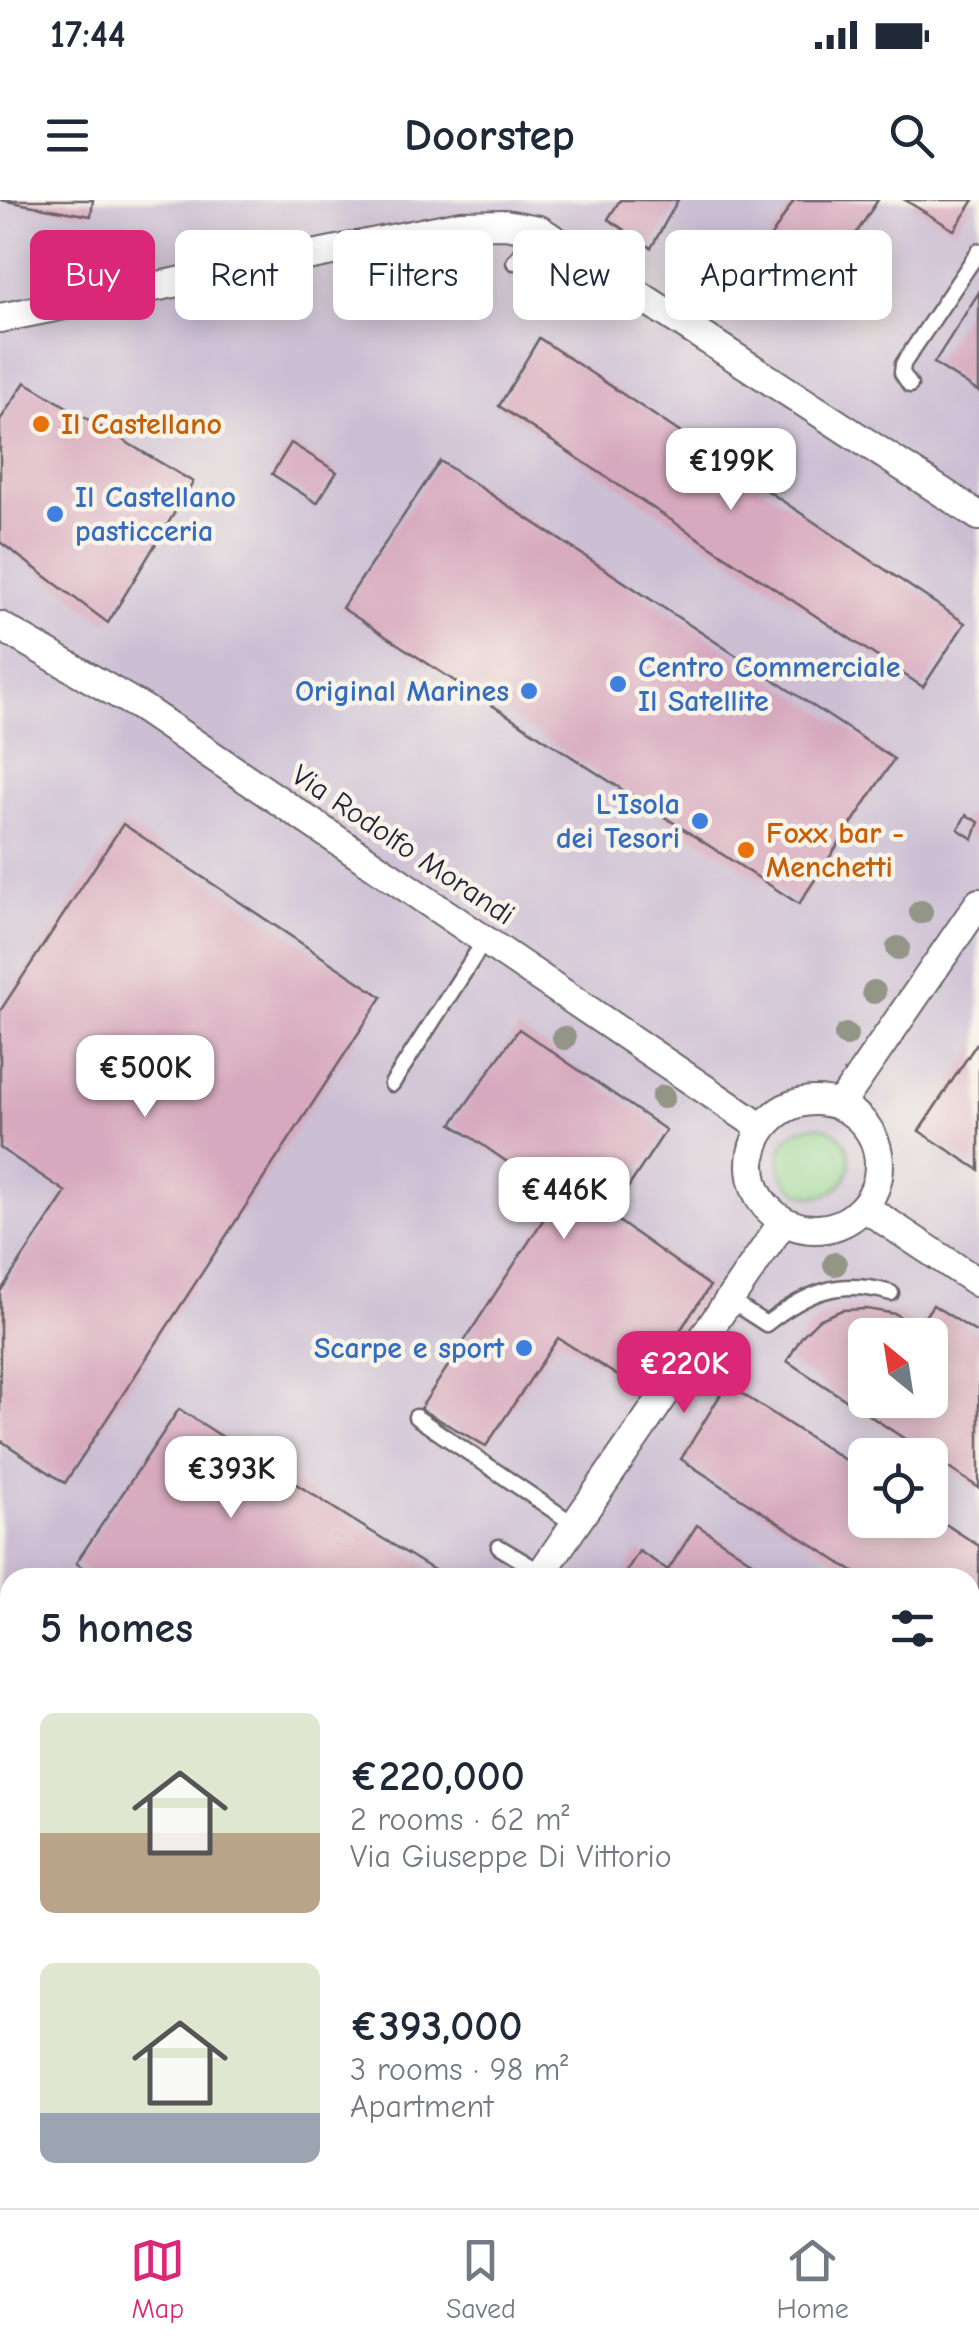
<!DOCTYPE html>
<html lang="en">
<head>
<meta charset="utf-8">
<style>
  body { margin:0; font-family:"Comic Neue",sans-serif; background:#f6f6f7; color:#1f2937; height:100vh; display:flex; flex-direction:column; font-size:38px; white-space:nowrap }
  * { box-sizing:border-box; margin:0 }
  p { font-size:32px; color:#747a83 }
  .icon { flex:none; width:55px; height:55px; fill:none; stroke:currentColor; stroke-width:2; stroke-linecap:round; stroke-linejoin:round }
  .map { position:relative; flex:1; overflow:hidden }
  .side { position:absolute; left:0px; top:1368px; width:980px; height:642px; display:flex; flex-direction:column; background:#fff; border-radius:30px 30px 0 0; box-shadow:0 5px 25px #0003 }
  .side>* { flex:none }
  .hud { position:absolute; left:30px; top:30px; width:920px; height:90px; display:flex; gap:20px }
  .needle { width:65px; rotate:330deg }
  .buttons { position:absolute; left:848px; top:1118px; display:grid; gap:20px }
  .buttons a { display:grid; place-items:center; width:100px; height:100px; border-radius:15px; background:#fff; box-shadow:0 5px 25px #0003; font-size:50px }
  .price { position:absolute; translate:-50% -85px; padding:0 22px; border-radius:20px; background:#fff; color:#222; font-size:32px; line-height:65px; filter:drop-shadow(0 2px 5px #0008) }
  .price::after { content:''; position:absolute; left:50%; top:60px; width:30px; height:22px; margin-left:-15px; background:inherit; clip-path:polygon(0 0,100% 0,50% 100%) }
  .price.current { background:#db2777; color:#fff }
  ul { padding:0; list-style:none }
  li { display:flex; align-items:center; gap:30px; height:250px; padding:0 40px }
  li span { display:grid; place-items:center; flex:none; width:280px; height:200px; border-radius:15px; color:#555 }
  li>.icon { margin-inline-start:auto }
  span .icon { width:120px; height:120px; fill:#fffc; stroke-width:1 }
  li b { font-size:42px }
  h2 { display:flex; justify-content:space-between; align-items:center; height:120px; padding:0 40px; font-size:42px }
  .pill { padding:0 35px; border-radius:15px; background:#fff; box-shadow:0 5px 25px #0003; font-size:35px; line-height:90px }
  .pill.current { background:#db2777; color:#fff }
  .status { display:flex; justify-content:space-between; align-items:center; height:70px; padding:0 50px; background:#fff; direction:ltr }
  .status svg { height:28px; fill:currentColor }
  header { display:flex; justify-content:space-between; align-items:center; height:130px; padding:0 40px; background:#fff; font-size:45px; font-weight:700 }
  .menu { display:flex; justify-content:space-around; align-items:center; height:140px; border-top:2px solid #e0e1e3; background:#fff; font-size:28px; color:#747a83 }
  .menu a { display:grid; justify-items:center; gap:5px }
  .menu .current { color:#db2777 }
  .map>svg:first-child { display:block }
  .industrial { fill:#ccbfd4; fill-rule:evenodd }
  .green { fill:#91d58e; stroke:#5a7c64; stroke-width:2.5 }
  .building { fill:#d7a9be; fill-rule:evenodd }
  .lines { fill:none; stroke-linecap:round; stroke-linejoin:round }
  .lane-casing { stroke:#6c646b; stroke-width:19 }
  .street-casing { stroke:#6c646b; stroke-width:32 }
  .highway-casing { stroke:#6c646b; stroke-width:55 }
  .path { stroke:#6c646b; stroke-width:6; stroke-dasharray:8 8; stroke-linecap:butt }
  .lane { stroke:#fff; stroke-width:14 }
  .street { stroke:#fff; stroke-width:28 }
  .highway { stroke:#ecc569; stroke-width:50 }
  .tree { fill:#939587 }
  .food-dot { fill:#e8710a; stroke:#f7f3e8; stroke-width:4 }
  .shop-dot { fill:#3f7fe0; stroke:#f7f3e8; stroke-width:4 }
  .labels { text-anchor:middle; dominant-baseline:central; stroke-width:9; stroke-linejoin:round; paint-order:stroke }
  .food-label { font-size:30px; font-weight:bold; fill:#c56008; stroke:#f7f3e8; text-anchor:start }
  .shop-label { font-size:30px; font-weight:bold; fill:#366cbe; stroke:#f7f3e8; text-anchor:end }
  .street-label { font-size:30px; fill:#22223b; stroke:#f7f3e8 }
</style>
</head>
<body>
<div class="status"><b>17:44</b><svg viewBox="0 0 49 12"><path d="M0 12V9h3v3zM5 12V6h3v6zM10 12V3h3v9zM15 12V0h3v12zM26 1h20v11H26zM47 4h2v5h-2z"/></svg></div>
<header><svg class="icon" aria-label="menu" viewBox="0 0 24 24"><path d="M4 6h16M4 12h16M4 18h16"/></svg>Doorstep<svg class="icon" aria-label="search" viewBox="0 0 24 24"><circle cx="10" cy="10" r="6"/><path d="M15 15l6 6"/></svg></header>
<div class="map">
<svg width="979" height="2008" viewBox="0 0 979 2008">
  <rect width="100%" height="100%" fill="#f7f3e8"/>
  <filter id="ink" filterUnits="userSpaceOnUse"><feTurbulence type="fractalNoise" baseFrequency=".01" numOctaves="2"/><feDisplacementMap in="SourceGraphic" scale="20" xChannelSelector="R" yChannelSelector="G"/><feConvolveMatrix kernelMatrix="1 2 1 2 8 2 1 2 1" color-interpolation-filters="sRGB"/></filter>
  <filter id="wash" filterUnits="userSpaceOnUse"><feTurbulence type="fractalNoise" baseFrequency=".0048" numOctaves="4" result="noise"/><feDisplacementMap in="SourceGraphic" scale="40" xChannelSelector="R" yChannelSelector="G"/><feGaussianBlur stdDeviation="2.25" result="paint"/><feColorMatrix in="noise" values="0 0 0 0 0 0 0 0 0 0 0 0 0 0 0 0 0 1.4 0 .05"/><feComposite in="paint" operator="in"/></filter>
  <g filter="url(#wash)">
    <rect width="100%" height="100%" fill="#f4e0c5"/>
    <path class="industrial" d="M0,0H979V2008H956L944,2000H970V1378H10V1530L0,1525ZM865,1135H930V1200H865ZM865,1255H930V1320H865Z"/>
    <circle class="green" cx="815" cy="961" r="35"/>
    <g id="blocks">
      <g class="building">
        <polygon points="0,0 93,0 91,16"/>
        <polygon points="620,0 678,0 651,48 608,19"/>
        <polygon points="794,0 878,0 809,105 752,67"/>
        <polygon points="905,0 974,0 954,30"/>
        <polygon points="979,92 979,192 934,163"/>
        <polygon points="539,138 965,423 923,487 499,206"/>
        <polygon points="25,182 193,282 108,423 0,342 0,220"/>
        <polygon points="291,243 337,272 317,303 272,274"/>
        <polygon points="440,261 894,559 799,704 342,408"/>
        <polygon points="966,615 979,622 973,639 958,629"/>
        <polygon points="123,624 382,797 65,1283 0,1240 0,1092 66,992 0,948 0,811"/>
        <polygon points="519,829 666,930 610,1015 710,1086 640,1190 558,1138 486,1246 420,1209 558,997 452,924"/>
        <polygon points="979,840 979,970 919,931"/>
        <path d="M933,1105L979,1134V1288L787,1161L802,1136L818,1120L842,1110L867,1109L896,1114L916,1129ZM865,1135H930V1200H865Z"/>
        <polygon points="727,1184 865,1273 865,1320 930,1320 930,1314 979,1346 979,1436 970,1451 970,1378 863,1378 681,1259"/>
        <polygon points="179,1209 351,1319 447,1378 98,1378 76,1363"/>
        <polygon points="697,1325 777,1378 622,1378 639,1351 668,1370"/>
        <polygon points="979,1518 979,1701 970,1714 970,1531"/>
        <polygon points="979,1742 979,1851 970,1864 970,1755"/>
      </g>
    </g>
  </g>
  <g filter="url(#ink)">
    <use href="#blocks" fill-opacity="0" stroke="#6c646b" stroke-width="2.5"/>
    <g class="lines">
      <g class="lane-casing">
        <g id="lane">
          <polyline points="514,62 539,30"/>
          <polyline points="910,185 902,173 903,164 979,51"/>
          <polyline points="392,884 485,740"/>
          <path d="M729,1100L766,1124C807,1092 840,1078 891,1093"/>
          <polyline points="416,1217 575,1325"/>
          <polyline points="499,1347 542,1373"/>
          <polyline points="0,1498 10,1503"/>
          <polyline points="455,2000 470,2008"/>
          <polyline points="924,2000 940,2008"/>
          <polyline points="63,2008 68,2000"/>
        </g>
      </g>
      <g class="street-casing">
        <g id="street">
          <polyline points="0,118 461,25 505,24 539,30 979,316"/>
          <polyline points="0,426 142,508 762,928"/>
          <circle cx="815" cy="965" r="64"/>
          <polyline points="840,905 979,703"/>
          <polyline points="864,1007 979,1083"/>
          <polyline points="538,1378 783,1022"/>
        </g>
      </g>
      <g class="highway-casing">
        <g id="highway">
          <polyline points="0,1614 10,1619"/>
          <polyline points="0,1665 10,1670"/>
          <polyline points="645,2000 659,2008"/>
          <polyline points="741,2000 755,2008"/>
        </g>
      </g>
      <polyline class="path" points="0,1768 10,1773"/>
      <use href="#lane" class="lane"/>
      <use href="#street" class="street"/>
      <use href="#highway" class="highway"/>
    </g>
    <g class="tree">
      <circle cx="921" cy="712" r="12"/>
      <circle cx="898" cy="748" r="12"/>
      <circle cx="874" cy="792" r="12"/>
      <circle cx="846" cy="835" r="12"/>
      <circle cx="564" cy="838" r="12"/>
      <circle cx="663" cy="897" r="12"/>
      <circle cx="835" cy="1064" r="12"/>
    </g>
  </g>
  <g class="food-dot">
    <circle cx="41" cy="224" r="10"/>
    <circle cx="746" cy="650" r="10"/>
  </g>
  <g class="shop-dot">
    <circle cx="55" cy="314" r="10"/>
    <circle cx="618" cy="484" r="10"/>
    <circle cx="529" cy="491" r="10"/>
    <circle cx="700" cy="621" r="10"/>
    <circle cx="524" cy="1148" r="10"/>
  </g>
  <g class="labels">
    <g class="food-label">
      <text x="61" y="224">Il Castellano</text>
      <text x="766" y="633">Foxx bar -<tspan x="766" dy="34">Menchetti</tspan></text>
    </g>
    <g class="shop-label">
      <text x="75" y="297" text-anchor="start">Il Castellano<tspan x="75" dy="34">pasticceria</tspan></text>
      <text x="638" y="467" text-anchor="start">Centro Commerciale<tspan x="638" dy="34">Il Satellite</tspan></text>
      <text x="509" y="491">Original Marines</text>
      <text x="680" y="604">L'Isola<tspan x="680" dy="34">dei Tesori</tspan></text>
      <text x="504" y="1148">Scarpe e sport</text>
    </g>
    <g class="street-label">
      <text transform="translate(403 645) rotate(34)">Via Rodolfo Morandi</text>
    </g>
  </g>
</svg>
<div class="buttons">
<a><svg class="needle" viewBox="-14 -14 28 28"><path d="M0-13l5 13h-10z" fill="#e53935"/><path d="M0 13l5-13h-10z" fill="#747a83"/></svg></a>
<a><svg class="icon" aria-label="locate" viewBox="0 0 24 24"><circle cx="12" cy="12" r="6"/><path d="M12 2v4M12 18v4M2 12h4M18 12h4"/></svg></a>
</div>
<b class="price" style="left:731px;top:313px">€199K</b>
<b class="price" style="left:145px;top:920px">€500K</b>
<b class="price" style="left:564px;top:1042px">€446K</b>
<b class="price current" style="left:684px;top:1216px">€220K</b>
<b class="price" style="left:231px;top:1321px">€393K</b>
<div class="hud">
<a class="pill current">Buy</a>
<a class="pill">Rent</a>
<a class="pill">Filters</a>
<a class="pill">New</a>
<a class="pill">Apartment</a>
</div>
<section class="side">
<h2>5 homes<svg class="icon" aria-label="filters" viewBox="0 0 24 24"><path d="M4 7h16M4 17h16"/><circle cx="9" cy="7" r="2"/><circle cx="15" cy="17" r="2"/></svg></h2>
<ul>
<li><span style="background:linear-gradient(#dfe7d0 60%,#b9a48a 0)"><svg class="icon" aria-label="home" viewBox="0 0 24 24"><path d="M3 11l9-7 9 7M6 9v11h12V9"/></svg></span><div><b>€220,000</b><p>2 rooms · 62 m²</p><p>Via Giuseppe Di Vittorio</p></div></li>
<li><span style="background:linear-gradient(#dfe7d0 75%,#9aa5b1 0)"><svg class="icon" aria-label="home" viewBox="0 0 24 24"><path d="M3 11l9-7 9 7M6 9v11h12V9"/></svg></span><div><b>€393,000</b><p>3 rooms · 98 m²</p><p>Apartment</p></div></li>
</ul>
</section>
</div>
<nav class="menu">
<a class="current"><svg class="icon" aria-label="map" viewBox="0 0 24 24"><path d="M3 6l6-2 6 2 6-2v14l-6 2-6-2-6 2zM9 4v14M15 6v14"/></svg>Map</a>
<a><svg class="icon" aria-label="saved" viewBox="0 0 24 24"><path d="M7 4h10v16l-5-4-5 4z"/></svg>Saved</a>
<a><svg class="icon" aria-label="home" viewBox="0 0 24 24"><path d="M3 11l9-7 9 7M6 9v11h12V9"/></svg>Home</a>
</nav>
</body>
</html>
